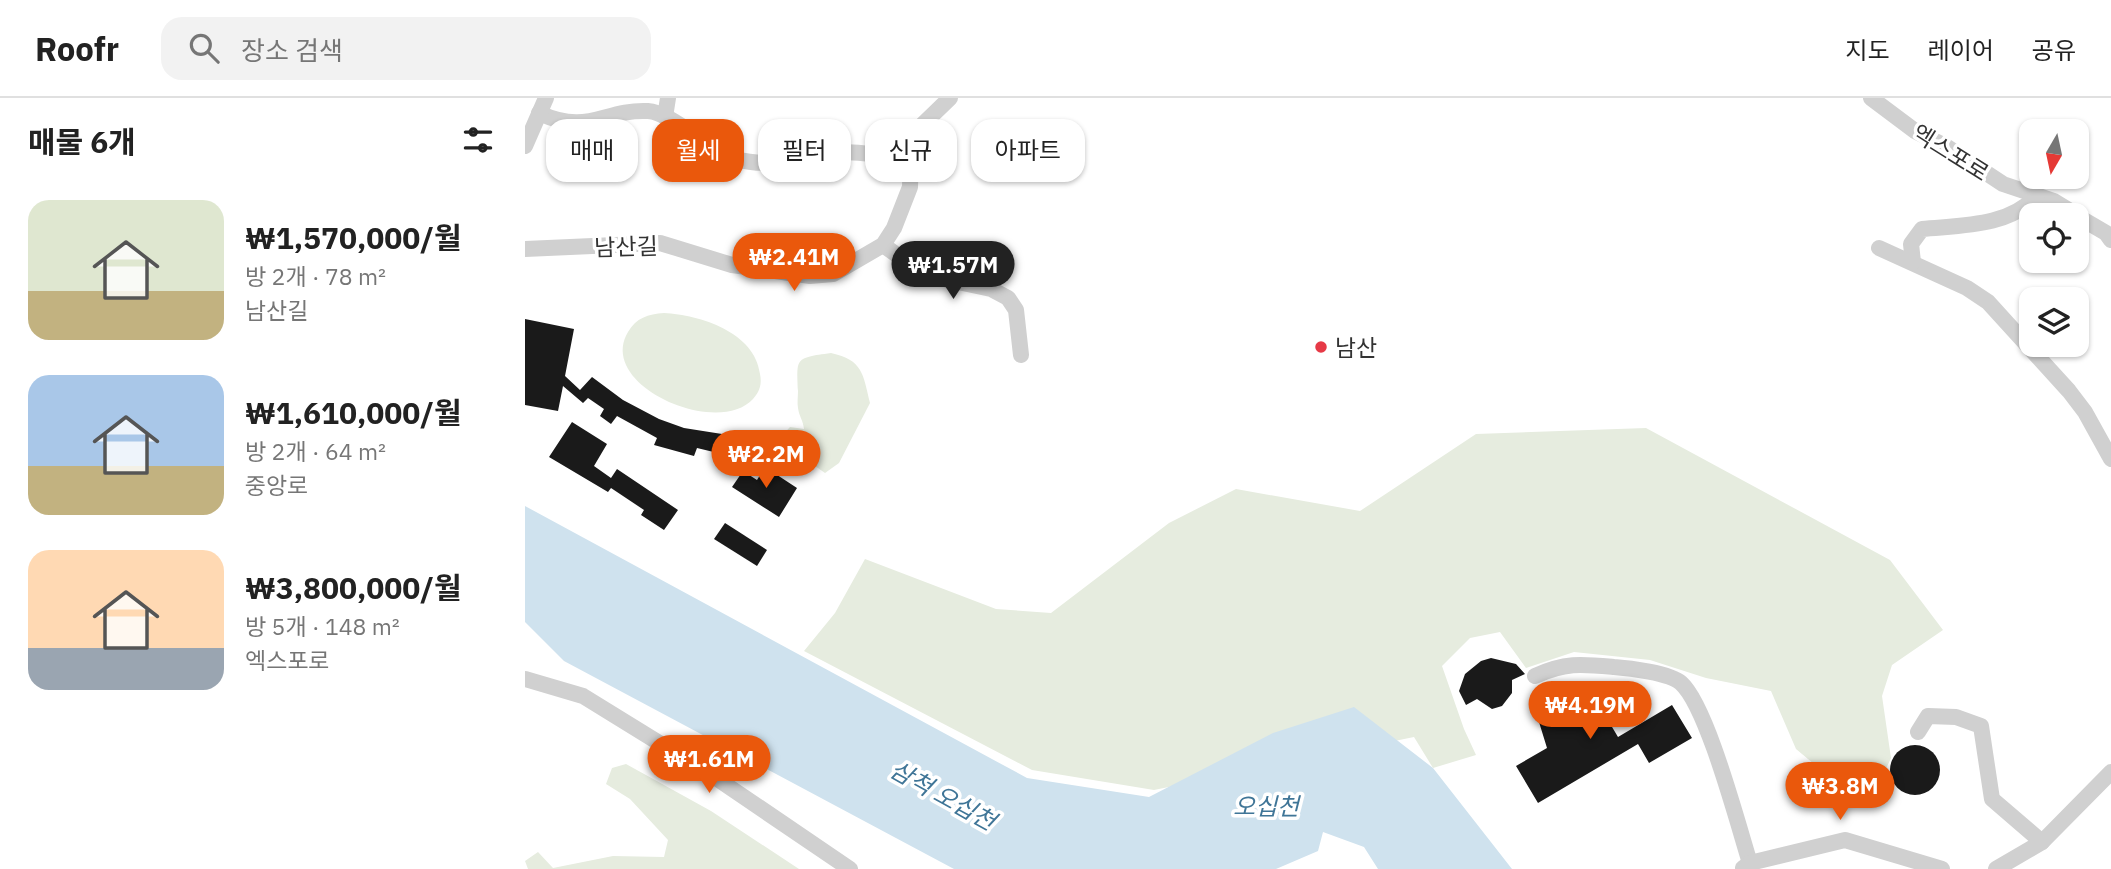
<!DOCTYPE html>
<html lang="ko">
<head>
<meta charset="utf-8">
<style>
  body { margin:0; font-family:"IBM Plex Sans","Noto Sans KR",sans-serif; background:#f2f2f2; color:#222; height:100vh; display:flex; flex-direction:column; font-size:26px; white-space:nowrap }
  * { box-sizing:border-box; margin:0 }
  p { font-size:23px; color:#767676 }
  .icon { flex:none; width:38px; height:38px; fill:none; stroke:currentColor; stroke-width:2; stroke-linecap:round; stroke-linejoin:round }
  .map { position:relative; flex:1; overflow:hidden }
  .panel { display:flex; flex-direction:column; background:#fff; width:525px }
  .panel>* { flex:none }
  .banner { position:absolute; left:21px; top:21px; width:665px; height:63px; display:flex; gap:14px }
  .needle { width:46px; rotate:189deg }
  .controls { position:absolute; left:1494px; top:21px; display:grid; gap:14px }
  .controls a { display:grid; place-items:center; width:70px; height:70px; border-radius:14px; background:#fff; box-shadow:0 2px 5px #0004; font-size:35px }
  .price { position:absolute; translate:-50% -60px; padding:0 16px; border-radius:24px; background:#ea580c; color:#fff; font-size:23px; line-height:46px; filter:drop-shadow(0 2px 4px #0008) }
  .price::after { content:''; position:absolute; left:50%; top:42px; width:21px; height:16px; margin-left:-10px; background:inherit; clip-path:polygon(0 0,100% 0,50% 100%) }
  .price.active { background:#222; color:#fff }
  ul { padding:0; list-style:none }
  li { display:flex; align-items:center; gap:21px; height:175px; padding:0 28px }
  li span { display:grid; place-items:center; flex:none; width:196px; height:140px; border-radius:21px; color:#555 }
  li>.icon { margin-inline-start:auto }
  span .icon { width:84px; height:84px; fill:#fffc; stroke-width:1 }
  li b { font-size:30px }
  h2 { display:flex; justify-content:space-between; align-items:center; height:84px; padding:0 28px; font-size:30px }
  .pill { padding:0 24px; border-radius:21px; background:#fff; box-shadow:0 2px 5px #0004; font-size:24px; line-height:63px }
  .pill.active { background:#ea580c; color:#fff }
  header { display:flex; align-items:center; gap:42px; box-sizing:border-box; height:98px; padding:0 35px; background:#fff; border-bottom:2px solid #e0e0e0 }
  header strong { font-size:33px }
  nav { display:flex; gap:38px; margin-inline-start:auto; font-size:24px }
  .search { width:490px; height:63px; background:#f2f2f2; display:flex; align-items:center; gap:18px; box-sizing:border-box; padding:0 24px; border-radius:21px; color:#767676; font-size:26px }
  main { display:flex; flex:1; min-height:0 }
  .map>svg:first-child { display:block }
  .green { fill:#e6ecdf }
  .water { fill:#cfe2ee }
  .building { fill:#1a1a1a }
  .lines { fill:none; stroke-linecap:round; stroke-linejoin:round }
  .minor { stroke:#d0d0d0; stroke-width:16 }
  .poi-dot { fill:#e63946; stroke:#fff; stroke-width:2.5 }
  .labels { text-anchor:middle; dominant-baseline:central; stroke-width:7; stroke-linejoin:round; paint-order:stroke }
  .street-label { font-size:23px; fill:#333; stroke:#fff }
  .poi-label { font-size:23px; fill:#333; stroke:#fff; text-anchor:start }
  .water-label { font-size:24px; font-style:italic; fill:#3f7597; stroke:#fff }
</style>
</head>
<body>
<header>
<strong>Roofr</strong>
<div class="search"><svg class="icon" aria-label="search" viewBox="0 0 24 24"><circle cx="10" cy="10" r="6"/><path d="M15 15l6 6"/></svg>장소 검색</div>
<nav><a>지도</a><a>레이어</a><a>공유</a></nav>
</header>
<main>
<section class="panel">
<h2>매물 6개<svg class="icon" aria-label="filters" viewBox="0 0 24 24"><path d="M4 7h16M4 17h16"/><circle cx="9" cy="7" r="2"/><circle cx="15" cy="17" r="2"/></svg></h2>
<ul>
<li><span style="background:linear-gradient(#dfe7d0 65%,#c2b280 0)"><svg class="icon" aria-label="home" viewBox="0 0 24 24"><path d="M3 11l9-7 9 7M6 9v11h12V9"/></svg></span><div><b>₩1,570,000/월</b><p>방 2개 · 78 m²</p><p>남산길</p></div></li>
<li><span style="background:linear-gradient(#a9c7e8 65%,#c2b280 0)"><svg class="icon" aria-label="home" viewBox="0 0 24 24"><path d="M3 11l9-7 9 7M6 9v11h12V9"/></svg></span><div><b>₩1,610,000/월</b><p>방 2개 · 64 m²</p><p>중앙로</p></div></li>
<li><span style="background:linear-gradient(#ffd9b3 70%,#9aa5b1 0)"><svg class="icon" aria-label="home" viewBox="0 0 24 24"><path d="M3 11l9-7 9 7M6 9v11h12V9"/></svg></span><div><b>₩3,800,000/월</b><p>방 5개 · 148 m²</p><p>엑스포로</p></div></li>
</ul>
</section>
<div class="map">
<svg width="1586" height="771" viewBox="0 0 1586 771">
  <rect width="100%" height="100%" fill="#fff"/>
  <g class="green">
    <path d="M139,215C175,217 230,234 235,276C237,286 235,293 228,301C192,340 71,287 103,234C111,220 123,216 139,215Z"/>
    <path d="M306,255C338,262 338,276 345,305L314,365L300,375L253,342L265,329L279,331C278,322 274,318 273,310C272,305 273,298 273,293C272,260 269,260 306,255Z"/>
    <polygon points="1121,330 1365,462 1418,532 1367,567 1357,598 1366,660 1359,675 1327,691 1295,671 1271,651 1246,593 1181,580 1125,562 1049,554 1001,570 975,534 945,540 917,568 939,631 951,657 908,670 889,639 629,692 507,672 279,553 310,515 340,461 471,511 526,515 644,425 711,391 835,413 951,336"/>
    <polygon points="101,666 186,713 274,771 3,771 0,763 13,754 28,770 88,758 139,759 143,742 105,701 81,686 87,670"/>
  </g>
  <polygon class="water" points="0,408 502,680 624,699 748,635 829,609 908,670 987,771 853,771 839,749 798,734 793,753 751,771 429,771 39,563 0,524"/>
  <g class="building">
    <polygon points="0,221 49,231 40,278 55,292 67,279 98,302 134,321 159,330 197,336 197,356 172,350 169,358 129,347 132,340 92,318 86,326 75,318 79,311 63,300 58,305 38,288 33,313 0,307"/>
    <polygon points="47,324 82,346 69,368 86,380 92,371 153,412 139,432 116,417 119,412 86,390 83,394 24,359"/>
    <polygon points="240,369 272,390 254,419 207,389 218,373 232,382"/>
    <polygon points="200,425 242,452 232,468 189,441"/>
    <polygon points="966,560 991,566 1000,576 987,582 987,595 977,608 967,611 952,601 941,607 934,593 940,576 956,563"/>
    <polygon points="1042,587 1052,605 1068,597 1093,639 1147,607 1167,640 1124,665 1113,646 1013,705 991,668 1022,650 1014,624 1019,622 1009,603"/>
    <circle cx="1390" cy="672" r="25"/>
  </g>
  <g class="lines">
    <g class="minor">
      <polyline points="1346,0 1390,33 1422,49 1478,86 1529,103 1552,117"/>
      <path d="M14,15C64,38 78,11 123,13C145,14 185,52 211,61C245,71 278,59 311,55C335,52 362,59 385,64"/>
      <polyline points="140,19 143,0"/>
      <polyline points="0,48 21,0"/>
      <polyline points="1552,118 1581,135 1586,142"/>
      <polyline points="358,147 400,177 466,191 483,200 491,212 496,257"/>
      <polyline points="1354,150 1442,190 1463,204 1544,293 1560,314 1586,361"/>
      <polyline points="0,151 135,145 207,167 285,178 308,176 358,147 369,130 385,89 386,53 394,30 425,0"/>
      <path d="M1388,164L1386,146L1397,131C1438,127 1482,129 1512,98"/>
      <path d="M1010,578C1040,564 1057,566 1089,569C1104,570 1145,575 1156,585C1182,608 1213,727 1225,765"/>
      <polyline points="0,581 58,598 191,680 325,771"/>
      <polyline points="1393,634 1403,618 1431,619 1456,628 1467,701 1517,744"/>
      <polyline points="1218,770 1225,765 1320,742 1417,771"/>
      <polyline points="1471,771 1517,744 1586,674"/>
    </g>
  </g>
  <circle class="poi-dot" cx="796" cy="249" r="7"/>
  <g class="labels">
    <g class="street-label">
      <text transform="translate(1426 54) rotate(32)">엑스포로</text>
      <text transform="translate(101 148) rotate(-2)">남산길</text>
    </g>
    <g class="poi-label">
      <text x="810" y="249">남산</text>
    </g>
    <g class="water-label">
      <text transform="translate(418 697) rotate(29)">삼척 오십천</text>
      <text x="741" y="708">오십천</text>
    </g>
  </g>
</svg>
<div class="controls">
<a><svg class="needle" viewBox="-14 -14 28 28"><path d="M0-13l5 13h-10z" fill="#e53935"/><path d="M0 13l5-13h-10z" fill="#767676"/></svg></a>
<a><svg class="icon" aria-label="locate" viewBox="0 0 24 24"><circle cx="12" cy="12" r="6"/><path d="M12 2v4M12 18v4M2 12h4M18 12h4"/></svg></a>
<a><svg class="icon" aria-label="layers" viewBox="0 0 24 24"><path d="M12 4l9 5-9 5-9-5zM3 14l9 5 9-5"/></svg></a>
</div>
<b class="price" style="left:269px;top:195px">₩2.41M</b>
<b class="price active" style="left:428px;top:203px">₩1.57M</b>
<b class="price" style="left:241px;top:392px">₩2.2M</b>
<b class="price" style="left:1065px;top:643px">₩4.19M</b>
<b class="price" style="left:184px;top:697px">₩1.61M</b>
<b class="price" style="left:1315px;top:724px">₩3.8M</b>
<div class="banner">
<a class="pill">매매</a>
<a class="pill active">월세</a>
<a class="pill">필터</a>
<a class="pill">신규</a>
<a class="pill">아파트</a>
</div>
</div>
</main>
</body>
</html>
